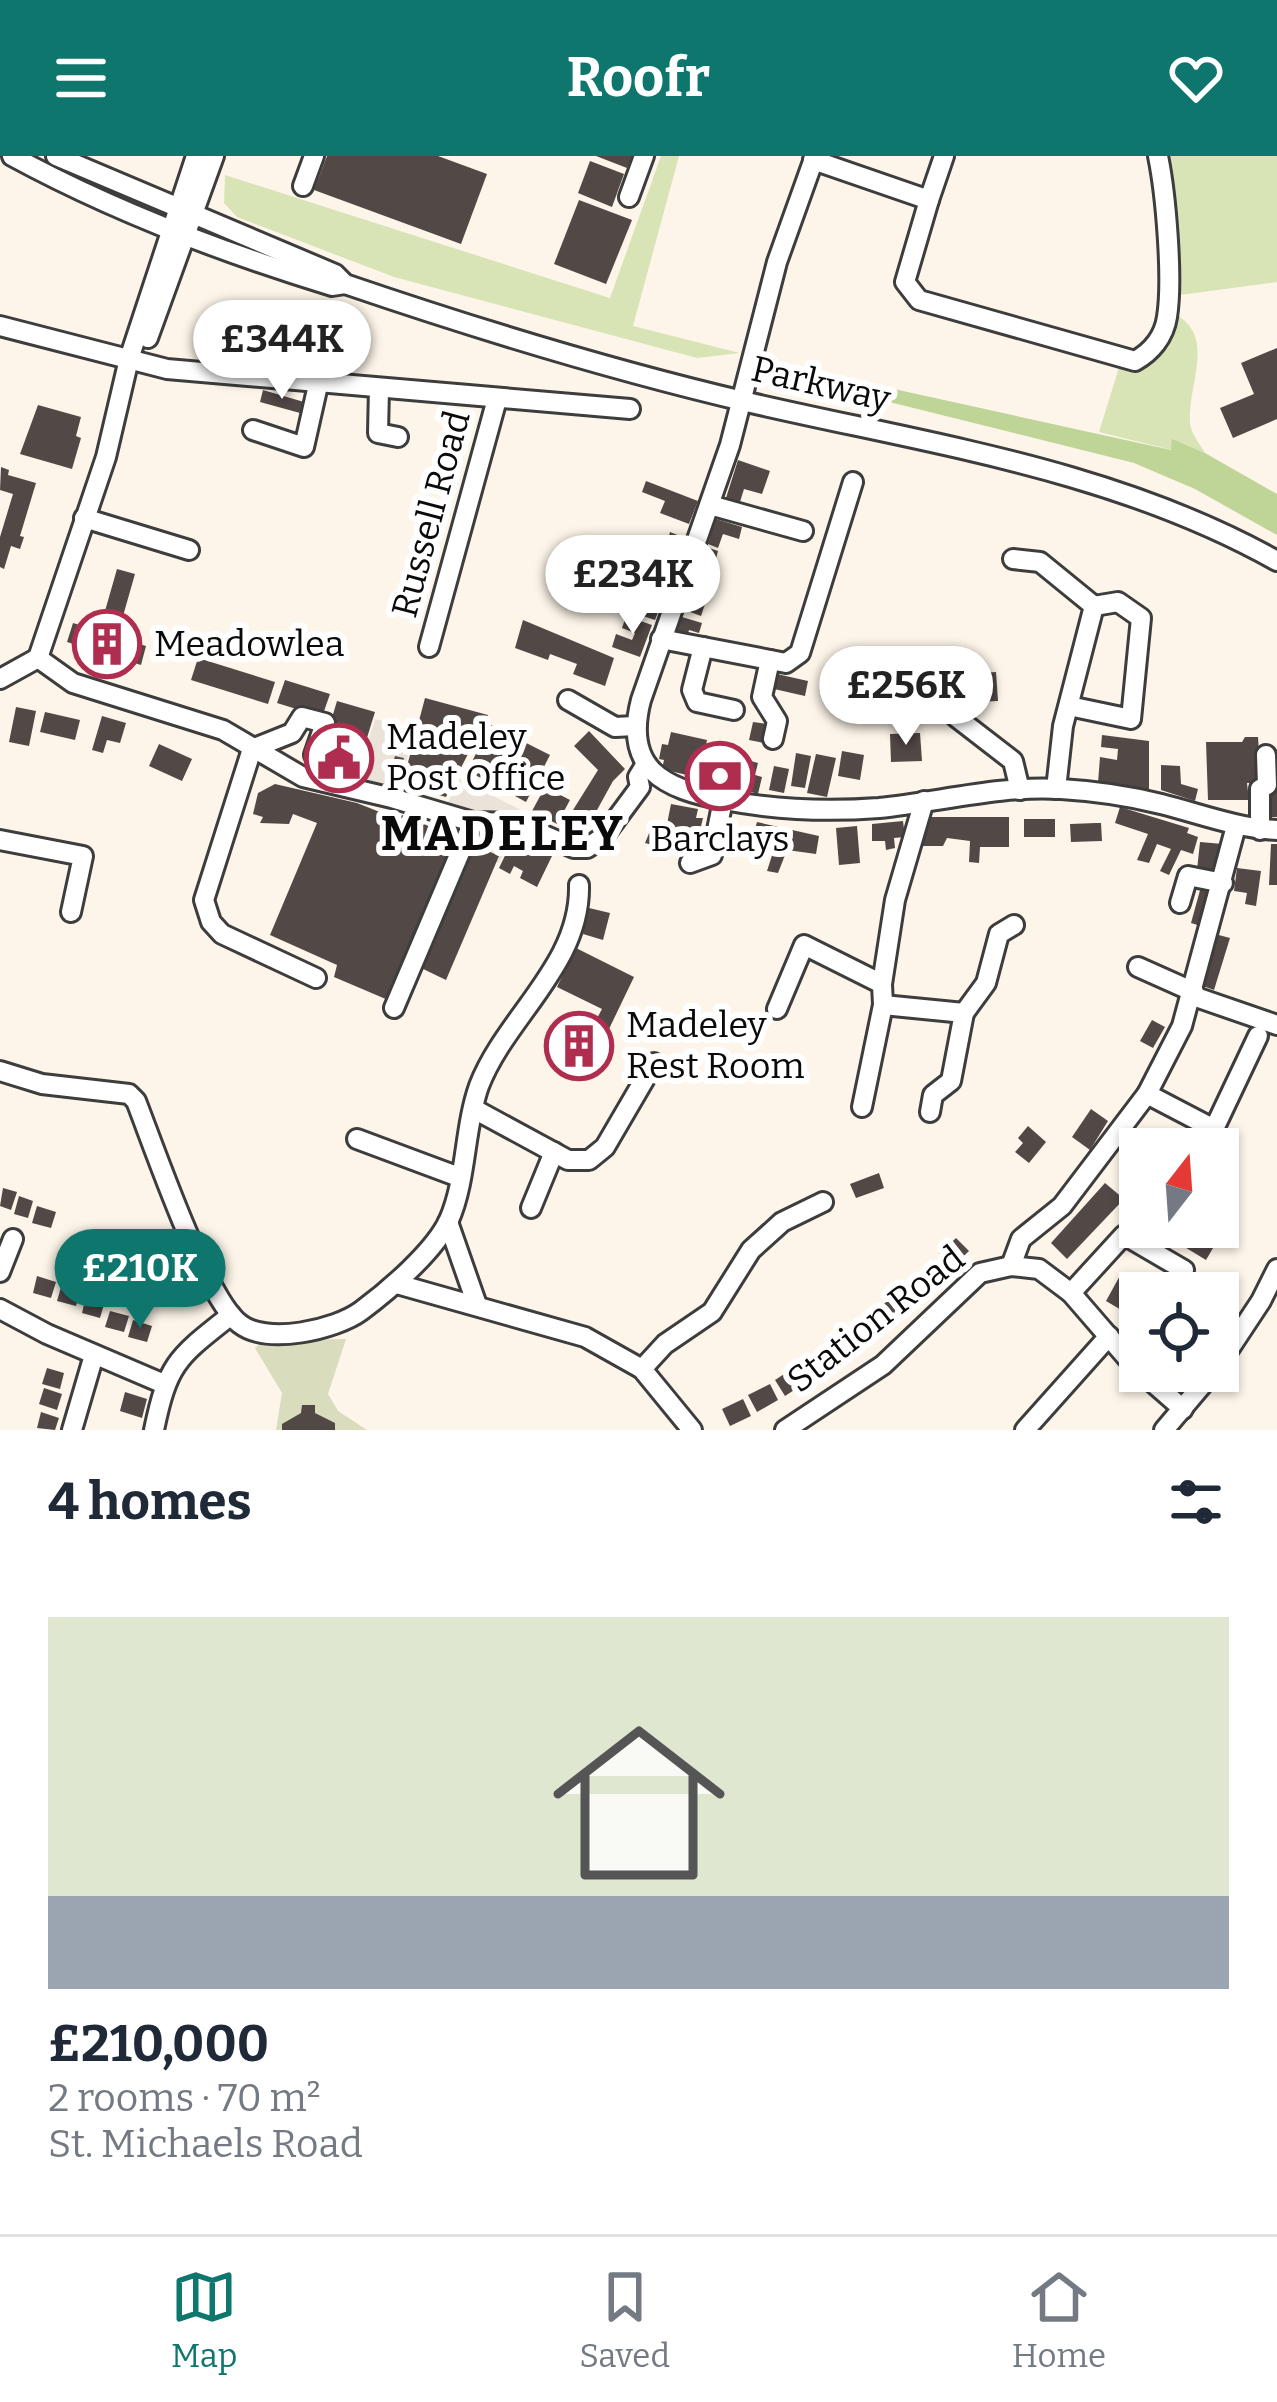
<!DOCTYPE html>
<html lang="en">
<head>
<meta charset="utf-8">
<style>
  body { margin:0; font-family:Bitter,serif; background:#f6f6f7; color:#1f2937; height:100vh; display:flex; flex-direction:column; font-size:45px; white-space:nowrap }
  * { box-sizing:border-box; margin:0 }
  p { font-size:39px; color:#747a83 }
  .icon { flex:none; width:66px; height:66px; fill:none; stroke:currentColor; stroke-width:2; stroke-linecap:round; stroke-linejoin:round }
  .map { position:relative; height:1274px; overflow:hidden }
  .drawer { display:flex; flex-direction:column; background:#fff; flex:1 }
  .drawer>* { flex:none }
  .needle { width:78px; rotate:17deg }
  .buttons { position:absolute; left:1119px; top:972px; display:grid; gap:24px }
  .buttons a { display:grid; place-items:center; width:120px; height:120px; border-radius:0px; background:#fff; box-shadow:0 3px 9px #0004; font-size:60px }
  .price { position:absolute; translate:-50% -102px; padding:0 27px; border-radius:42px; background:#fff; color:#222; font-size:39px; line-height:78px; filter:drop-shadow(0 3px 6px #0008) }
  .price::after { content:''; position:absolute; left:50%; top:72px; width:36px; height:27px; margin-left:-18px; background:inherit; clip-path:polygon(0 0,100% 0,50% 100%) }
  .price.current { background:#0f766e; color:#fff }
  ul { padding:0; list-style:none }
  li { display:grid; align-content:center; gap:24px; height:636px; padding:0 48px }
  li+li { border-top:3px solid #e0e1e3 }
  li span { display:grid; place-items:center; height:372px; border-radius:0px; color:#555 }
  li>.icon { margin-inline-start:auto }
  span .icon { width:216px; height:216px; fill:#fffc; stroke-width:1 }
  li b { font-size:51px }
  h2 { display:flex; justify-content:space-between; align-items:center; height:144px; padding:0 48px; font-size:51px }
  header { display:flex; justify-content:space-between; align-items:center; height:156px; padding:0 48px; background:#0f766e; color:#fff; font-size:54px; font-weight:700 }
  .tabs { display:flex; justify-content:space-around; align-items:center; height:168px; border-top:3px solid #e0e1e3; background:#fff; font-size:33px; color:#747a83 }
  .tabs a { display:grid; justify-items:center; gap:6px }
  .tabs .current { color:#0f766e }
  .map>svg:first-child { display:block }
  .green { fill:#d8e4b6 }
  .forest { fill:#bfd497 }
  .cemetery { fill:#d9dcbd }
  .plaza { fill:#ebe3da }
  .building { fill:#524947 }
  .lines { fill:none; stroke-linecap:round; stroke-linejoin:round }
  .minor-casing { stroke:#3d3d3d; stroke-width:24 }
  .minor { stroke:#fff; stroke-width:18 }
  .labels { text-anchor:middle; dominant-baseline:central; stroke-width:12; stroke-linejoin:round; paint-order:stroke }
  .street-label { font-size:36px; fill:#0a0a0a; stroke:#fff }
  .poi-label { font-size:36px; fill:#0a0a0a; stroke:#fff; text-anchor:start }
  .district-label { font-size:48px; font-weight:bold; letter-spacing:3px; fill:#0a0a0a; stroke:#fff }
</style>
</head>
<body>
<header><svg class="icon" aria-label="menu" viewBox="0 0 24 24"><path d="M4 6h16M4 12h16M4 18h16"/></svg>Roofr<svg class="icon" aria-label="heart" viewBox="0 0 24 24"><path d="M12 20l-8-8c-3-5 5-10 8-4 3-6 11-1 8 4z"/></svg></header>
<div class="map">
<svg width="1277" height="1274" viewBox="0 0 1277 1274">
  <rect width="100%" height="100%" fill="#fdf5e9"/>
  <g class="green">
    <polygon points="661,0 679,0 633,170 740,197 697,202 394,121 237,61 224,47 225,19 610,142"/>
    <polygon points="1167,0 1277,0 1277,126 1172,140"/>
    <path d="M1173,157C1220,180 1184,234 1191,272C1193,280 1201,290 1205,297L1173,284L1172,294L1099,276L1121,205L1137,209Z"/>
  </g>
  <polygon class="forest" points="803,213 1171,294 1172,283 1205,297 1277,338 1277,379 1195,333 1134,307 817,228"/>
  <polygon class="cemetery" points="346,1183 328,1238 338,1255 367,1274 276,1274 282,1237 255,1192 266,1184"/>
  <g class="plaza">
    <polygon points="375,563 415,574 398,636 346,621 350,606 361,609"/>
    <polygon points="460,623 525,656 499,707 434,674"/>
  </g>
  <g class="building">
    <polygon points="327,0 438,0 487,18 461,88 314,34"/>
    <polygon points="596,0 632,0 627,12"/>
    <polygon points="590,5 624,18 612,51 578,37"/>
    <polygon points="579,44 632,64 606,128 554,108"/>
    <polygon points="1277,192 1277,263 1233,282 1220,252 1254,238 1241,207"/>
    <polygon points="263,234 304,246 300,257 260,246"/>
    <polygon points="38,249 81,261 76,280 81,282 72,313 20,298"/>
    <polygon points="738,304 770,315 762,338 744,333 739,349 725,345"/>
    <polygon points="1,311 9,314 8,319 36,327 20,380 24,381 20,393 11,390 4,413 0,411 0,381 13,338 0,334"/>
    <polygon points="646,325 698,345 689,368 660,357 665,345 642,336"/>
    <polygon points="716,363 742,371 739,383 723,378 718,392 708,388"/>
    <polygon points="670,376 685,382 655,464 640,459 653,421 635,415 640,402 660,404 664,394 654,390 657,379 668,383"/>
    <polygon points="706,391 718,395 714,410 702,406"/>
    <polygon points="701,408 717,415 707,439 692,433"/>
    <polygon points="117,413 135,418 121,467 103,462"/>
    <polygon points="690,439 706,445 701,460 685,454"/>
    <polygon points="626,460 652,469 640,501 612,491 616,478 632,484 635,477 622,472"/>
    <polygon points="682,461 702,467 699,477 689,474 687,482 676,479"/>
    <polygon points="523,464 614,502 605,530 573,518 577,508 550,498 548,504 515,492"/>
    <polygon points="73,467 146,490 141,509 67,486"/>
    <polygon points="198,502 275,526 268,548 191,524"/>
    <polygon points="996,516 998,545 949,547 947,519"/>
    <polygon points="777,518 808,525 805,540 774,533"/>
    <polygon points="285,524 330,538 322,561 277,547"/>
    <polygon points="425,542 488,559 446,641 388,625 395,600 404,602 401,613 406,614"/>
    <polygon points="337,545 375,556 361,601 349,598 345,613 319,605"/>
    <polygon points="16,551 36,555 29,590 9,586"/>
    <polygon points="45,556 80,564 75,584 40,576"/>
    <polygon points="102,560 126,567 120,587 107,584 103,597 92,594"/>
    <polygon points="753,566 768,568 764,587 749,584"/>
    <polygon points="491,569 550,599 526,646 500,632 497,639 489,636 493,628 467,615"/>
    <polygon points="589,575 625,613 613,625 586,674 568,662 598,614 574,590"/>
    <polygon points="671,576 707,584 699,622 662,613 664,604 659,603 662,588 668,589"/>
    <polygon points="920,577 922,605 891,606 890,578"/>
    <polygon points="1102,579 1149,585 1149,634 1098,627 1100,601 1117,604 1118,593 1101,591"/>
    <polygon points="1245,581 1258,581 1261,627 1247,627 1249,644 1208,644 1206,586 1242,586"/>
    <polygon points="159,588 192,603 182,625 149,610"/>
    <polygon points="842,595 864,599 860,624 838,620"/>
    <polygon points="796,597 811,600 805,632 791,630"/>
    <polygon points="816,598 836,602 827,641 807,637"/>
    <polygon points="711,602 739,609 737,614 744,616 747,604 758,607 755,619 762,621 758,638 708,623"/>
    <polygon points="1161,609 1180,610 1181,628 1198,633 1195,645 1161,634"/>
    <polygon points="774,610 789,613 784,637 769,634"/>
    <polygon points="275,628 357,647 400,664 402,659 455,681 388,844 334,821 337,809 270,779 317,667 293,658 289,668 260,667 263,661 253,658 258,637"/>
    <polygon points="545,631 570,644 557,668 532,655"/>
    <polygon points="1268,632 1277,632 1277,661 1267,661"/>
    <polygon points="671,648 698,653 696,662 703,662 697,687 675,685 673,694 645,687 653,668 666,673"/>
    <polygon points="1120,651 1189,672 1187,677 1198,681 1193,698 1181,694 1169,719 1160,715 1171,693 1157,688 1149,707 1137,704 1148,678 1115,667"/>
    <polygon points="931,661 1009,661 1009,691 980,691 979,707 969,706 970,685 947,682 943,690 922,690"/>
    <rect x="1024" y="663" width="31" height="18"/>
    <polygon points="903,665 905,681 894,682 895,692 886,694 885,685 872,685 872,668"/>
    <polygon points="757,666 819,680 816,698 787,694 778,717 767,715 775,690 752,684"/>
    <polygon points="1096,667 1101,667 1102,685 1071,686 1070,668"/>
    <polygon points="857,670 860,707 839,709 836,672"/>
    <polygon points="514,681 552,700 537,731 520,722 523,715 514,710 510,718 499,712"/>
    <polygon points="1200,686 1223,688 1220,717 1197,714"/>
    <polygon points="473,688 499,700 446,824 419,811"/>
    <polygon points="1271,688 1277,688 1277,729 1269,729"/>
    <polygon points="1237,712 1261,715 1256,750 1245,748 1247,737 1234,735"/>
    <polygon points="1202,727 1215,731 1204,771 1191,767"/>
    <polygon points="589,752 610,757 603,784 583,778"/>
    <polygon points="1215,778 1230,782 1214,834 1200,829"/>
    <polygon points="576,792 634,821 608,875 594,868 602,853 557,831"/>
    <polygon points="564,863 609,887 593,917 548,893"/>
    <polygon points="1152,864 1165,871 1153,892 1140,885"/>
    <polygon points="1091,953 1108,965 1090,994 1072,981"/>
    <polygon points="1028,970 1046,986 1029,1007 1015,996 1023,987 1018,982"/>
    <polygon points="879,1017 884,1032 856,1042 850,1028"/>
    <polygon points="1105,1027 1124,1043 1067,1103 1051,1087"/>
    <polygon points="3,1032 17,1036 11,1054 0,1050"/>
    <polygon points="19,1040 33,1045 28,1062 14,1058"/>
    <polygon points="37,1050 56,1056 51,1072 32,1067"/>
    <polygon points="1163,1071 1215,1071 1223,1075 1206,1104 1160,1076"/>
    <polygon points="956,1082 969,1095 951,1112 939,1098"/>
    <polygon points="934,1103 947,1116 930,1133 917,1119"/>
    <polygon points="1122,1116 1159,1137 1140,1137 1140,1165 1106,1145"/>
    <polygon points="37,1120 56,1126 51,1142 33,1137"/>
    <polygon points="913,1123 926,1136 909,1153 896,1139"/>
    <polygon points="62,1128 81,1133 76,1150 57,1145"/>
    <polygon points="86,1140 105,1145 100,1162 82,1157"/>
    <polygon points="891,1142 903,1157 884,1172 872,1158"/>
    <polygon points="110,1155 129,1160 124,1176 105,1171"/>
    <polygon points="866,1160 877,1175 858,1189 847,1174"/>
    <polygon points="133,1164 152,1170 147,1186 128,1181"/>
    <polygon points="844,1178 853,1194 833,1207 823,1191"/>
    <polygon points="819,1194 829,1210 809,1223 799,1208"/>
    <polygon points="795,1211 805,1227 785,1240 775,1224"/>
    <polygon points="47,1212 64,1217 60,1233 42,1228"/>
    <polygon points="770,1228 778,1244 757,1256 748,1239"/>
    <polygon points="44,1232 62,1238 57,1254 39,1248"/>
    <polygon points="125,1236 147,1243 142,1262 120,1255"/>
    <polygon points="743,1243 751,1260 730,1270 722,1253"/>
    <polygon points="302,1249 315,1249 315,1257 335,1267 335,1274 282,1274 282,1268 301,1257"/>
    <polygon points="41,1256 59,1262 55,1274 37,1272"/>
  </g>
  <g class="lines">
    <g class="minor-casing">
      <g id="minor">
        <path d="M12,0C115,56 221,96 332,130L345,128"/>
        <path d="M56,0L335,118L345,128C477,173 611,214 747,246C928,288 1113,313 1277,405"/>
        <path d="M815,0L777,106L730,289L641,544C623,613 664,633 724,644C776,654 826,656 879,652C939,646 1001,629 1061,633C1095,635 1129,640 1161,648C1201,658 1236,672 1277,674"/>
        <polyline points="813,4 929,44 944,0"/>
        <polyline points="303,30 314,0"/>
        <polyline points="629,41 644,0"/>
        <path d="M929,44L905,126L919,144L1135,205C1151,196 1164,181 1167,161C1173,123 1166,39 1158,0"/>
        <polyline points="0,170 167,213 630,253"/>
        <polyline points="148,182 214,0"/>
        <polyline points="379,232 378,277 398,281"/>
        <polyline points="253,274 304,291 318,229"/>
        <polyline points="710,349 803,375"/>
        <polyline points="84,362 189,394"/>
        <polyline points="1013,403 1040,406 1094,450 1063,570 1056,633"/>
        <polyline points="661,483 786,507 800,497 853,326"/>
        <polyline points="429,491 497,243"/>
        <polyline points="703,491 692,534 697,546 734,554"/>
        <polyline points="38,502 73,527 223,574 303,621 392,642 473,666 516,667 574,692 587,692 603,681 640,631 638,621 646,608"/>
        <polyline points="38,502 106,301 129,203 196,0"/>
        <polyline points="770,504 762,541 777,565 773,583"/>
        <polyline points="0,523 38,502"/>
        <polyline points="568,544 615,571 635,570"/>
        <polyline points="1069,550 1131,563 1141,462 1118,446 1094,450"/>
        <polyline points="956,561 1013,605 1020,634"/>
        <polyline points="252,593 204,744 211,766 222,778 316,822"/>
        <polyline points="252,593 292,577 302,561 325,567 314,599"/>
        <polyline points="1260,674 1260,633 1267,629 1266,599"/>
        <polyline points="0,684 83,700 71,756"/>
        <polyline points="690,707 712,699 723,644"/>
        <polyline points="1180,747 1188,720 1223,727"/>
        <polyline points="1138,811 1194,836"/>
        <polyline points="1193,840 1277,869"/>
        <polyline points="883,849 964,857 986,827 999,778 1014,769"/>
        <polyline points="394,852 473,666"/>
        <polyline points="777,853 804,789 882,828"/>
        <path d="M0,915L42,928L129,938L136,945C154,991 206,1143 240,1168C267,1189 335,1174 361,1155C388,1135 435,1095 449,1064C467,1023 464,972 479,930C506,860 581,809 579,729"/>
        <polyline points="1147,938 1214,973 1258,880"/>
        <polyline points="862,951 883,849 882,828 895,744 924,645"/>
        <polyline points="474,953 568,1004 589,1004 605,991 654,907"/>
        <polyline points="930,956 933,939 951,925 964,857"/>
        <polyline points="357,983 459,1021"/>
        <polyline points="531,1052 554,996"/>
        <polyline points="448,1066 477,1149"/>
        <polyline points="1011,1110 1021,1083 1062,1050 1147,938 1182,870 1236,670"/>
        <polyline points="0,1116 13,1083"/>
        <polyline points="397,1128 585,1181 642,1213 692,1274"/>
        <polyline points="1071,1137 1124,1079 1184,1114"/>
        <polyline points="0,1153 47,1178 164,1228"/>
        <polyline points="1218,1210 1261,1145 1277,1113"/>
        <polyline points="642,1213 665,1188 712,1156 751,1094 782,1066 823,1046"/>
        <polyline points="72,1274 94,1199"/>
        <path d="M154,1274C168,1206 178,1201 231,1159"/>
        <polyline points="785,1274 883,1209 980,1117 1011,1110 1039,1113 1071,1137 1135,1211 1183,1253"/>
        <polyline points="1025,1274 1109,1180"/>
        <polyline points="1164,1274 1214,1215"/>
      </g>
    </g>
    <use href="#minor" class="minor"/>
  </g>
  <defs>
    <g id="building-ring" transform="scale(3.45)"><circle r="9.5" fill="#fff" stroke="#af2e50" stroke-width="1.5"/><path d="M-4-6H4V6H1V3H-1V6H-4ZM-2.5-4.3h1.7v1.8h-1.7ZM.8-4.3h1.7v1.8H.8ZM-2.5-1h1.7V.8h-1.7ZM.8-1h1.7V.8H.8Z" fill="#af2e50"/></g>
    <g id="civic-ring" transform="scale(3.45)"><circle r="9.5" fill="#fff" stroke="#af2e50" stroke-width="1.5"/><path d="M-.6-6.5H3V-4.5H.6V-3L4-1V1h2V6H-6V1h2V-1L-.6-3ZM-1.2 2.5V6h2.4V2.5Z" fill="#af2e50"/></g>
    <g id="bank-ring" transform="scale(3.45)"><circle r="9.5" fill="#fff" stroke="#af2e50" stroke-width="1.5"/><path d="M-6-4H6V4H-6ZM0-2.3a2.3 2.3 0 1 0 0 4.6a2.3 2.3 0 1 0 0-4.6Z" fill="#af2e50"/></g>
  </defs>
  <g fill-rule="evenodd">
    <use href="#building-ring" x="107" y="488"/>
    <use href="#civic-ring" x="339" y="602"/>
    <use href="#bank-ring" x="720" y="620"/>
    <use href="#building-ring" x="579" y="890"/>
  </g>
  <g class="labels">
    <g class="street-label">
      <text transform="translate(821 228) rotate(13)">Parkway</text>
      <text transform="translate(431 358) rotate(-75)">Russell Road</text>
      <text transform="translate(876 1163) rotate(-38)">Station Road</text>
    </g>
    <g class="poi-label">
      <text x="154" y="488">Meadowlea</text>
      <text x="386" y="581">Madeley<tspan x="386" dy="41">Post Office</tspan></text>
      <text x="720" y="683" text-anchor="middle">Barclays</text>
      <text x="626" y="869">Madeley<tspan x="626" dy="41">Rest Room</tspan></text>
    </g>
    <g class="district-label">
      <text x="503" y="678">MADELEY</text>
    </g>
  </g>
</svg>
<div class="buttons">
<a><svg class="needle" viewBox="-14 -14 28 28"><path d="M0-13l5 13h-10z" fill="#e53935"/><path d="M0 13l5-13h-10z" fill="#747a83"/></svg></a>
<a><svg class="icon" aria-label="locate" viewBox="0 0 24 24"><circle cx="12" cy="12" r="6"/><path d="M12 2v4M12 18v4M2 12h4M18 12h4"/></svg></a>
</div>
<b class="price" style="left:282px;top:246px">£344K</b>
<b class="price" style="left:633px;top:481px">£234K</b>
<b class="price" style="left:906px;top:592px">£256K</b>
<b class="price current" style="left:140px;top:1175px">£210K</b>
</div>
<section class="drawer">
<h2>4 homes<svg class="icon" aria-label="filters" viewBox="0 0 24 24"><path d="M4 7h16M4 17h16"/><circle cx="9" cy="7" r="2"/><circle cx="15" cy="17" r="2"/></svg></h2>
<ul>
<li><span style="background:linear-gradient(#dfe7d0 75%,#9aa5b1 0)"><svg class="icon" aria-label="home" viewBox="0 0 24 24"><path d="M3 11l9-7 9 7M6 9v11h12V9"/></svg></span><div><b>£210,000</b><p>2 rooms · 70 m²</p><p>St. Michaels Road</p></div></li>
</ul>
</section>
<nav class="tabs">
<a class="current"><svg class="icon" aria-label="map" viewBox="0 0 24 24"><path d="M3 6l6-2 6 2 6-2v14l-6 2-6-2-6 2zM9 4v14M15 6v14"/></svg>Map</a>
<a><svg class="icon" aria-label="saved" viewBox="0 0 24 24"><path d="M7 4h10v16l-5-4-5 4z"/></svg>Saved</a>
<a><svg class="icon" aria-label="home" viewBox="0 0 24 24"><path d="M3 11l9-7 9 7M6 9v11h12V9"/></svg>Home</a>
</nav>
</body>
</html>
